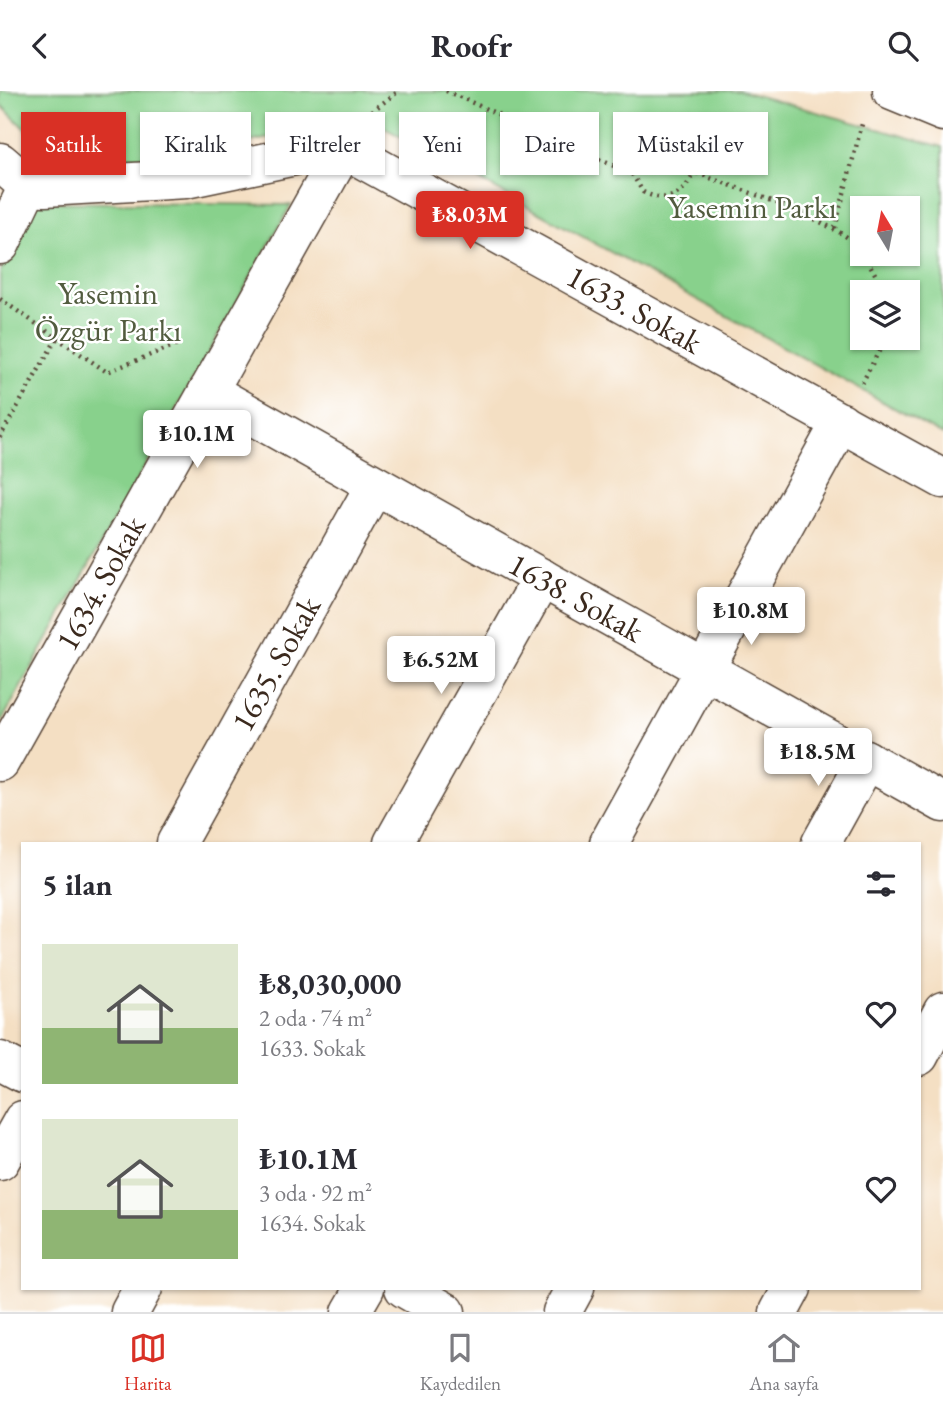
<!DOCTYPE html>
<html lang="tr">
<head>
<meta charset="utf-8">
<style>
  body { margin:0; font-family:"EB Garamond",serif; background:#f2f2f3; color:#2b2b33; height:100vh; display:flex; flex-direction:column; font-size:26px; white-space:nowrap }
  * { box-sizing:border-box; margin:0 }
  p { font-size:23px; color:#7c7c81 }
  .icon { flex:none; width:38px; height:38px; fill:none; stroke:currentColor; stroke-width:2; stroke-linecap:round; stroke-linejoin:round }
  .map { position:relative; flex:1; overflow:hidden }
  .side { position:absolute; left:21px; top:751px; width:900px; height:448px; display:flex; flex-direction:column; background:#fff; border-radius:0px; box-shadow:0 2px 5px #0004 }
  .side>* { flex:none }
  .banner { position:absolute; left:21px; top:21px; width:901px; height:63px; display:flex; gap:14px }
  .needle { width:46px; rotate:350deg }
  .buttons { position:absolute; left:850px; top:105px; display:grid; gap:14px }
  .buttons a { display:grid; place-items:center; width:70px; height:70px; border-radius:0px; background:#fff; box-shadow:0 2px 5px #0004; font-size:35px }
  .price { position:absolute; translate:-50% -60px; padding:0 16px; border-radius:7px; background:#fff; color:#222; font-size:23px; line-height:46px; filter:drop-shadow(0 2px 4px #0008) }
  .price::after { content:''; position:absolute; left:50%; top:42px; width:21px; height:16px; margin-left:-10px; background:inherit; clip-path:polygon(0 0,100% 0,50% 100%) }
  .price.on { background:#d93025; color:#fff }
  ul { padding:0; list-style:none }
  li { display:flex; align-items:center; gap:21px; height:175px; padding:0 21px }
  li span { display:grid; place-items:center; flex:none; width:196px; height:140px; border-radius:0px; color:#555 }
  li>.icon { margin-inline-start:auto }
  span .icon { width:84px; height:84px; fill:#fffc; stroke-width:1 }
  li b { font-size:30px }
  h2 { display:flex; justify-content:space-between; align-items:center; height:84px; padding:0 21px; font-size:30px }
  .pill { padding:0 24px; border-radius:0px; background:#fff; box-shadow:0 2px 5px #0004; font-size:24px; line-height:63px }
  .pill.on { background:#d93025; color:#fff }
  header { display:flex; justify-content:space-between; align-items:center; height:91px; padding:0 21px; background:#fff; font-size:32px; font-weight:700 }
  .tabs { display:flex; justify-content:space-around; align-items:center; height:98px; border-top:2px solid #e1e1e2; background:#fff; font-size:19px; color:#7c7c81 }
  .tabs a { display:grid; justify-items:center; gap:4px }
  .tabs .on { color:#d93025 }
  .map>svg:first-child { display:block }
  .green { fill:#88d18c; stroke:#627e55; stroke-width:2; fill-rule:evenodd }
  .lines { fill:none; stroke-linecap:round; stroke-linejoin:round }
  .minor-casing { stroke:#574537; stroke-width:41 }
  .path { stroke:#574537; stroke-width:4.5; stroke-dasharray:2 5; stroke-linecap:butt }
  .minor { stroke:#fff; stroke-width:38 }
  .labels { text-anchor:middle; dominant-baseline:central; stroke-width:5; stroke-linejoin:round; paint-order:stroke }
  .park-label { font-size:32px; fill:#525c3f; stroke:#fff }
  .street-label { font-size:32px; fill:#3b2a1e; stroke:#fff }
</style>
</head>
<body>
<header><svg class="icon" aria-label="back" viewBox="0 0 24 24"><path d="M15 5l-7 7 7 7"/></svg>Roofr<svg class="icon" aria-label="search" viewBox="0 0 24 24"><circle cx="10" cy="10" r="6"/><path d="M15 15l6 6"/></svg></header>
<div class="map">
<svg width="943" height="1221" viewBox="0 0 943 1221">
  <rect width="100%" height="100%" fill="#fff"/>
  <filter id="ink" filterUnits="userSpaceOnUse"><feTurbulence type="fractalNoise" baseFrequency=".0143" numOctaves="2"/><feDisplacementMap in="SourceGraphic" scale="14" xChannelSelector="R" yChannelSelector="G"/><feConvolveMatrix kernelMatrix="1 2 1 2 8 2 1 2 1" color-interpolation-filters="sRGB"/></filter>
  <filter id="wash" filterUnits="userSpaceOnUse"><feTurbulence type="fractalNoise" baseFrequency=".00686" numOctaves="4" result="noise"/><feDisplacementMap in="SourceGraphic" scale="28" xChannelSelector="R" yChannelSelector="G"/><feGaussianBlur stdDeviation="1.57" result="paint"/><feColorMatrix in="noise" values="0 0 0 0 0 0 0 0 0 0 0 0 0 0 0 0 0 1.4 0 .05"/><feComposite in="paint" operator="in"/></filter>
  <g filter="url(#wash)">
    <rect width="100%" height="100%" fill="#f4dfc3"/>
    <g class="green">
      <path d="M0,0H741L943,56V344L385,37L368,32H345L184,64L56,69L0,13ZM863,117H908V163H863ZM863,201H908V247H863Z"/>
      <polygon points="32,111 291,114 0,633 0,182"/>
    </g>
  </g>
  <g filter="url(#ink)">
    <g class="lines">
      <g class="minor-casing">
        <g id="minor">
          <polyline points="892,0 943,21"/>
          <path id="s1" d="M0,71L28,95L45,96L186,88L329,58H344L943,388"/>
          <polyline points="0,154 28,95"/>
          <path id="s2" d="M208,300L943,712"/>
          <path id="s3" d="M0,671L344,58"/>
          <path id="s4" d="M176,752L375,394"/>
          <polyline points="393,752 542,487"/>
          <polyline points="609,752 841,331"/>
          <polyline points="821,752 867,669"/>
          <polyline points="919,965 943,920"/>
          <polyline points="0,970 23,982"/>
          <polyline points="0,1070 23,1029"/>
          <polyline points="404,1197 446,1221"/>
          <polyline points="130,1221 143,1197"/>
          <polyline points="351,1221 365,1197"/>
          <polyline points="562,1221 575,1197"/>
          <polyline points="779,1221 792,1197"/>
        </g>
      </g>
      <g class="path">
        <path d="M446,0L632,83C630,33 691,32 694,81C730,95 845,132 863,161"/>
        <polyline points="372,20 399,0"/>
        <path d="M632,83L643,101C666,113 684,105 694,81"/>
        <polyline points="835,137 862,33"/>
        <polyline points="864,163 885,201"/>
        <polyline points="0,208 57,247 0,346"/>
        <polyline points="57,247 107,281 181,252"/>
        <polyline points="862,292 886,247"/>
      </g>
      <use href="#minor" class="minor"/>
    </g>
  </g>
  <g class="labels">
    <g class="park-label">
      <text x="752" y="116">Yasemin Parkı</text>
      <text x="108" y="202">Yasemin<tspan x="108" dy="37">Özgür Parkı</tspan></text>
    </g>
    <g class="street-label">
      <text stroke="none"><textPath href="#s1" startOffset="688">1633. Sokak</textPath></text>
      <text stroke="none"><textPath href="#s3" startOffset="205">1634. Sokak</textPath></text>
      <text stroke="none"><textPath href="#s2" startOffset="422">1638. Sokak</textPath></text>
      <text stroke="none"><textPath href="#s4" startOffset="205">1635. Sokak</textPath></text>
    </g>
  </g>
</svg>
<div class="buttons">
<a><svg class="needle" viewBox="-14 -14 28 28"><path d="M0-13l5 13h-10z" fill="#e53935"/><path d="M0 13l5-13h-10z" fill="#7c7c81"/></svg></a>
<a><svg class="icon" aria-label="layers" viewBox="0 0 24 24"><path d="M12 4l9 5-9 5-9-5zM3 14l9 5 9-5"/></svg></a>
</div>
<b class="price on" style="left:470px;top:160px">₺8.03M</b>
<b class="price" style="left:197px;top:379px">₺10.1M</b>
<b class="price" style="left:751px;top:556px">₺10.8M</b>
<b class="price" style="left:441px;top:605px">₺6.52M</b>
<b class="price" style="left:818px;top:697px">₺18.5M</b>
<div class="banner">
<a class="pill on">Satılık</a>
<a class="pill">Kiralık</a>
<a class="pill">Filtreler</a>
<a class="pill">Yeni</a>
<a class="pill">Daire</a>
<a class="pill">Müstakil ev</a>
</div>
<section class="side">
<h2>5 ilan<svg class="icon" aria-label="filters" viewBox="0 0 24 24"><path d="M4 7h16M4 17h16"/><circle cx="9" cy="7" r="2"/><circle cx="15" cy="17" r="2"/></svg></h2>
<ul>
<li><span style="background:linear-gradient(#dfe7d0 60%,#8fb573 0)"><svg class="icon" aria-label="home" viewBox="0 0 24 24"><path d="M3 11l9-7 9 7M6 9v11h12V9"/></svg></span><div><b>₺8,030,000</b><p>2 oda · 74 m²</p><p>1633. Sokak</p></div><svg class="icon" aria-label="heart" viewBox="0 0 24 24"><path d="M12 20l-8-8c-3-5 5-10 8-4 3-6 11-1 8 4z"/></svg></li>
<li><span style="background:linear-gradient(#dfe7d0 65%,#8fb573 0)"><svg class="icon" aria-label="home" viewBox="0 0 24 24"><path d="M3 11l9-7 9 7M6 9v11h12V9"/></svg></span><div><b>₺10.1M</b><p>3 oda · 92 m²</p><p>1634. Sokak</p></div><svg class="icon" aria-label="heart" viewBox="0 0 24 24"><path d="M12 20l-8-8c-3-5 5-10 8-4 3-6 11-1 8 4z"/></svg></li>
</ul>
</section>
</div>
<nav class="tabs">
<a class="on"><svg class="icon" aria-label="map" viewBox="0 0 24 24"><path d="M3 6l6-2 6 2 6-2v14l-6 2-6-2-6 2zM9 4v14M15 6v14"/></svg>Harita</a>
<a><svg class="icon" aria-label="saved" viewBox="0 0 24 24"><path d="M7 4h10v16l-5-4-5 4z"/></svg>Kaydedilen</a>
<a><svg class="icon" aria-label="home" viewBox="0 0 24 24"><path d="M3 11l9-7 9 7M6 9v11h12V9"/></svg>Ana sayfa</a>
</nav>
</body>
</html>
